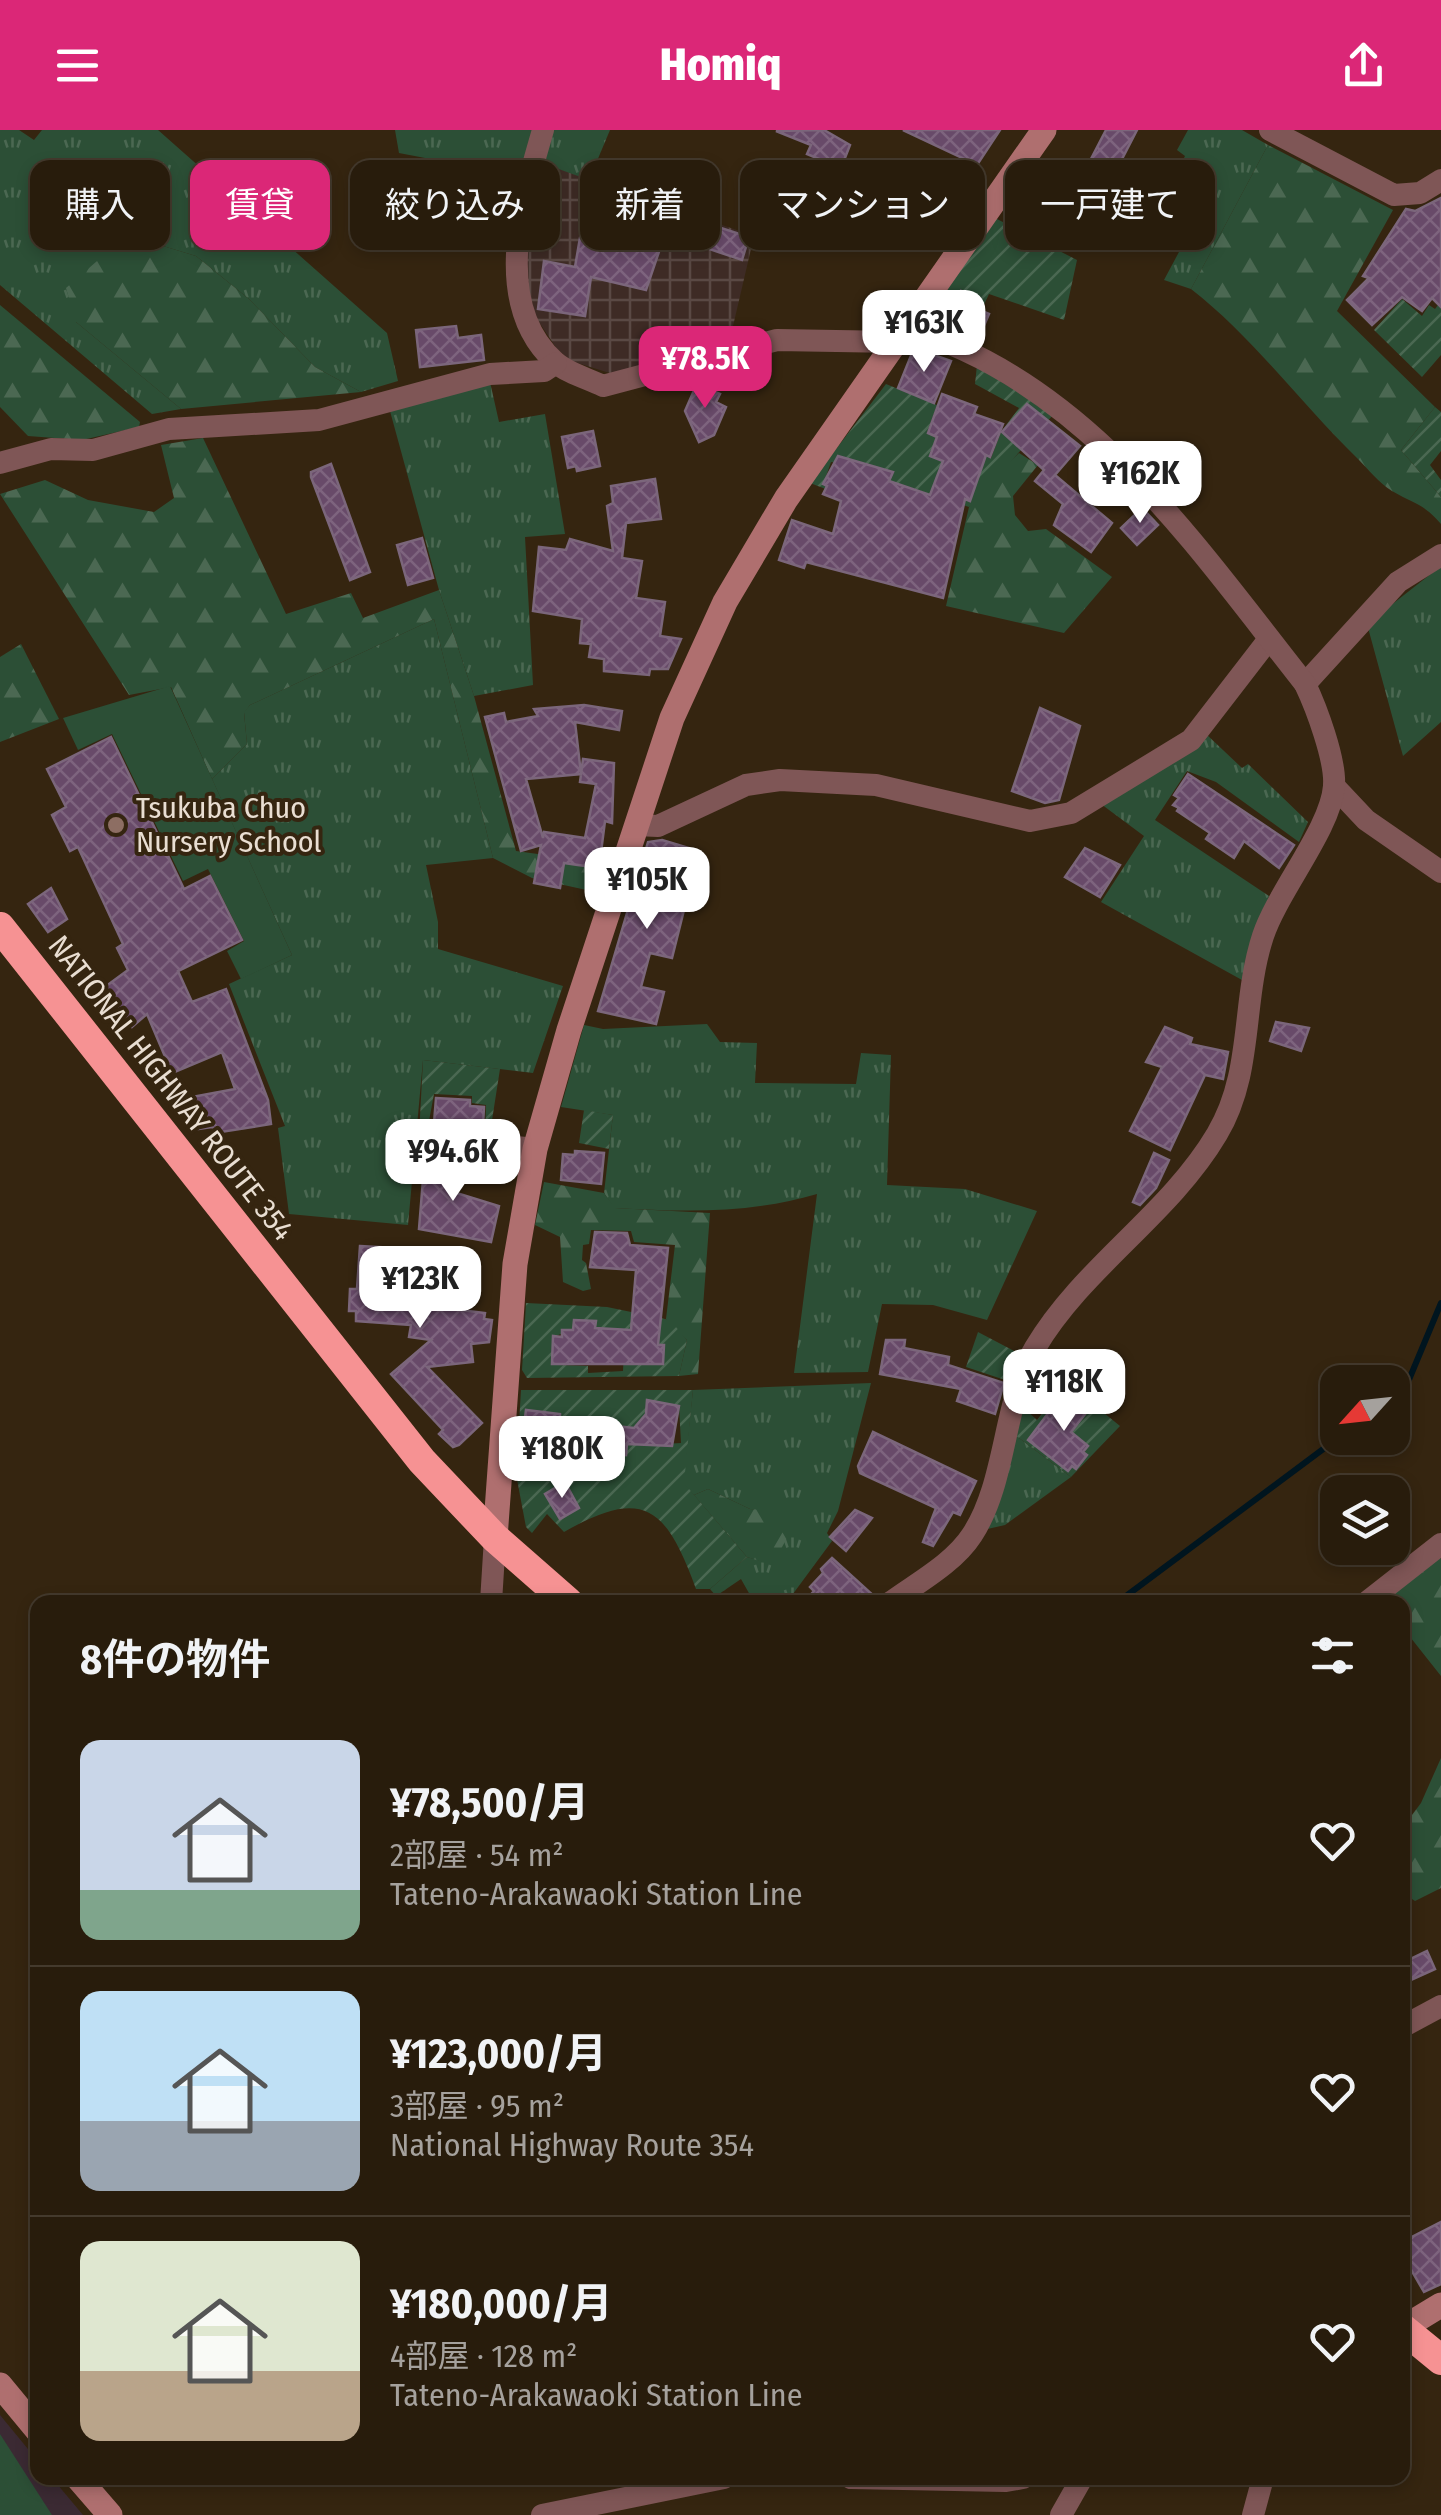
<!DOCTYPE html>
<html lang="ja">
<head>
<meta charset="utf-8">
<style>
  body { margin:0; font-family:"Fira Sans Condensed","Noto Sans JP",sans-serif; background:#34291a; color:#f1f3f6; height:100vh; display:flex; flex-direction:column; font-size:38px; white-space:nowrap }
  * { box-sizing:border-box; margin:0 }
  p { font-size:32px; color:#a5a19d }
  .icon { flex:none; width:55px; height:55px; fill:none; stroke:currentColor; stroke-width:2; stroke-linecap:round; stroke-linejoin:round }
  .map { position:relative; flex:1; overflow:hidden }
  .drawer { position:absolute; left:30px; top:1465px; width:1380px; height:890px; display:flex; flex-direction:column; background:#281c0c; border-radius:20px; box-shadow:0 5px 15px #0003,0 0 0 2px #443a2d }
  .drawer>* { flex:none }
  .banner { position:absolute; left:30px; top:30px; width:1382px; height:90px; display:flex; gap:20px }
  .needle { width:65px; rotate:243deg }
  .controls { position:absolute; left:1320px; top:1235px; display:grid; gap:20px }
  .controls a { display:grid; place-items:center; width:90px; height:90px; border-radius:20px; background:#281c0c; box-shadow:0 5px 15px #0003,0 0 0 2px #443a2d; font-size:50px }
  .price { position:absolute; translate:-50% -85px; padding:0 22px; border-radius:20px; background:#fff; color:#222; font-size:32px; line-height:65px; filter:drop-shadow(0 2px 5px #0008) }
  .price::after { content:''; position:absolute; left:50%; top:60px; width:30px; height:22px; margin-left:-15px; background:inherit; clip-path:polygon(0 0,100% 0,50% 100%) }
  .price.on { background:#db2777; color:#fff }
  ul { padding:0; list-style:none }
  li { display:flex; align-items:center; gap:30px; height:250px; padding:0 50px }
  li+li { border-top:2px solid #443a2d }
  li span { display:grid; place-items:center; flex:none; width:280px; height:200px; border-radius:20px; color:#555 }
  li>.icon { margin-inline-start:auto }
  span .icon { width:120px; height:120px; fill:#fffc; stroke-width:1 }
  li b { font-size:42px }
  h2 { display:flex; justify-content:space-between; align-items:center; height:120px; padding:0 50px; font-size:42px }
  .pill { padding:0 35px; border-radius:20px; background:#281c0c; box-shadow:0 5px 15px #0003,0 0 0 2px #443a2d; font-size:35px; line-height:90px }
  .pill.on { background:#db2777; color:#fff }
  header { display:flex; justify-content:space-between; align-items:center; height:130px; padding:0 50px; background:#db2777; color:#fff; font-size:45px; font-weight:800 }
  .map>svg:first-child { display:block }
  .commercial { fill:#3b2a33 }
  .industrial { fill:url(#industrial-grid) }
  .grass { fill:url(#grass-tufts) }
  .forest { fill:url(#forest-firs) }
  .garden { fill:url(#garden-furrows); fill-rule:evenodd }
  .pitch { fill:#2c4f36 }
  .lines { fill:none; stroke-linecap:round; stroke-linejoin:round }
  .stream { stroke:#00151f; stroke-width:6 }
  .building { fill:url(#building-cross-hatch); stroke:#7b667b; stroke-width:2.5 }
  .street { stroke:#7f5656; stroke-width:22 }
  .secondary { stroke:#af6f6f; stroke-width:25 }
  .highway { stroke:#f69293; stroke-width:30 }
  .education-dot { fill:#8d6e63; stroke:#352510; stroke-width:4 }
  .labels { text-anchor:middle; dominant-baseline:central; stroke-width:8; stroke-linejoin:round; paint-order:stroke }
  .poi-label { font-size:30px; fill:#e9ded2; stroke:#352510; text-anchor:start }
  .street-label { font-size:30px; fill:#e9ded2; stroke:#352510 }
</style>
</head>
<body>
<header><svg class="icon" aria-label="menu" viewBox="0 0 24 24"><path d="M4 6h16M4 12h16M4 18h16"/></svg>Homiq<svg class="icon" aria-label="share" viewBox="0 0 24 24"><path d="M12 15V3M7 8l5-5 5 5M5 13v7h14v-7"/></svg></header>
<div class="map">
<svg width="1441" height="2385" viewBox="0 0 1441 2385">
  <defs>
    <pattern id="industrial-grid" width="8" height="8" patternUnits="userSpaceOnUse" patternTransform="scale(2.5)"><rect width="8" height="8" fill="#3e2b25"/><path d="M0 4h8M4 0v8" fill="none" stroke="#5a4944"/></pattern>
    <pattern id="grass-tufts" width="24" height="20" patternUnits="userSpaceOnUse" patternTransform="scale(2.5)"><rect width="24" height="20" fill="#2c4f36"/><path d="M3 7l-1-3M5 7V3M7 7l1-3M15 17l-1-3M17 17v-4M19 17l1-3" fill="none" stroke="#4b6852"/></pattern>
    <pattern id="forest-firs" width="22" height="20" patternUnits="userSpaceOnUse" patternTransform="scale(2.5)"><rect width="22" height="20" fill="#2c4f36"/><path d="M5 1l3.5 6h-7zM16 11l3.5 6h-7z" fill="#4b6852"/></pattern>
    <pattern id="garden-furrows" width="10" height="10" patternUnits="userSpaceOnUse" patternTransform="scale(2.5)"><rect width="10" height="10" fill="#2c4f36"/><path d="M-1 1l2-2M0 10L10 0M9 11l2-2" fill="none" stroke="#4b6852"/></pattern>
    <pattern id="building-cross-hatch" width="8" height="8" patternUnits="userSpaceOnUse" patternTransform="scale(2.5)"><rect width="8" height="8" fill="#684a69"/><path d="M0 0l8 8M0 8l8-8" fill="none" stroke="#7e647e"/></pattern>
  </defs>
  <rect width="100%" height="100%" fill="#352510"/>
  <polygon class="commercial" points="0,2285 37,2330 38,2348 52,2348 83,2385 0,2385"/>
  <polygon class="industrial" points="542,33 754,106 730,209 613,244 571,231 557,219 533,183 524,139"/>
  <g class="grass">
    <polygon points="0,0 19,0 34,10 42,0 158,0 387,203 398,251 361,262 315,237 249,169 196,126 127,105 76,192 181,279 152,284 0,155"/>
    <polygon points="395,0 537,0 519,46 399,23"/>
    <polygon points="552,0 610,0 589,50 542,33"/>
    <polygon points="1188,0 1242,0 1268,15 1191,159 1164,150 1187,107 1155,89 1185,26 1177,20"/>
    <polygon points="490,252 499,292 545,284 565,404 525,407 533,555 474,566 439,460 390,281"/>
    <polygon points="1441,436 1441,592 1403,626 1367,494"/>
    <polygon points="434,489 493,728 426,735 438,792 438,819 563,856 533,943 423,930 408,1095 289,1084 278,998 285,996 229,854 292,825 212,649 247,614 244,582 250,575"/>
    <polygon points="1205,603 1242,638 1248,634 1308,692 1299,712 1216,652 1187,641 1155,690 1269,766 1242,850 1101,772 1144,706 1101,674"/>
    <path d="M707,894L720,912L757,913L755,953L856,954L861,923L891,925L887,1055L965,1059L1037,1081L987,1190L933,1175L882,1174L868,1242L794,1243L817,1064C748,1084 685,1082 614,1078L604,1063L613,985L561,977L584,895L603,899Z"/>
    <polygon points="871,1253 838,1381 827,1403 832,1411 787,1472 754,1472 741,1449 716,1466 710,1459 747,1427 772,1434 777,1384 750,1379 708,1359 694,1365 683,1353 693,1260"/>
    <polygon points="1015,1305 1071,1347 1005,1395 983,1400"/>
  </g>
  <g class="forest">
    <path d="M1268,15L1393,80L1337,181L1435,277L1401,320L1441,367V394C1423,373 1414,374 1392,361C1379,353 1368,339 1358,329C1301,274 1254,208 1191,159Z"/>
    <polygon points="127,105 196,126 249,169 315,237 361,262 181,279 76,192 66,158"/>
    <polygon points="0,175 140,292 139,297 82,310 28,306 0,277"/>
    <polygon points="203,308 286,484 351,463 363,488 439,460 474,566 516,721 603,733 591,761 532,748 493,728 434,489 250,575 244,583 247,614 212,649 171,557 129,565 0,364 45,350 88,370 154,382 174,368 161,315"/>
    <polygon points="1019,323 1038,335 1013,366 1015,385 1028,401 1046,399 1112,447 1064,503 946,476 969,377 982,357"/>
    <polygon points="21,514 59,589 0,612 0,527"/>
    <polygon points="544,1052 604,1063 615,1078 710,1083 698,1244 679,1246 687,1210 666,1189 675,1115 634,1112 631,1101 591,1100 589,1114 583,1115 582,1130 586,1133 591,1159 583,1161 563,1152 560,1107 535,1095"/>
    <polygon points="708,1359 750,1379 801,1383 772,1435 747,1427 694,1365"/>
    <polygon points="1439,1427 1441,1429 1441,1546 1403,1498 1402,1472 1382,1472"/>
    <polygon points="1441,1628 1441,1758 1415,1771 1403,1763 1403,1697 1421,1673"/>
  </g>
  <g class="garden">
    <polygon points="995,88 1077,130 1064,190 989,164 982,179 945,160"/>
    <polygon points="1402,169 1422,186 1429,175 1435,179 1441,171 1441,225 1422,247 1374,200"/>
    <path d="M977,235L1054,284L969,377L909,357L904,389L810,353L886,254L937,275L927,303L936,308L929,326L943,331L963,317L991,328L1001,302L1019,278L975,254ZM839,326L892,342L889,351L908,358L879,375L823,355L831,332L836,333Z"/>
    <polygon points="1435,277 1441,282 1441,321 1430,335 1441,350 1441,367 1401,320"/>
    <polygon points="423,930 500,939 490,1003 485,1003 486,975 472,973 472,966 434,964 426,1007 419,1006"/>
    <polygon points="584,980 613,985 609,1019 579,1013"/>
    <path d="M526,1173L607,1177L670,1190L687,1210L679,1246L527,1248L522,1240ZM595,1191V1198L625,1200L623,1241L588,1243V1236L561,1235L553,1207Z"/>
    <polygon points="978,1202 1020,1224 1011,1252 966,1237"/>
    <path d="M1040,1231L1120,1296L1071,1347L1015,1305L1024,1278L1037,1290L1061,1260L1036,1233ZM1049,1283L1076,1295L1071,1302L1088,1315L1077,1339L1072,1336L1068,1341L1028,1310Z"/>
    <path d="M521,1260H693L684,1353L747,1427L710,1459H696C666,1376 643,1357 564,1402L547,1384L532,1403L526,1397L516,1344ZM647,1270L679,1276L681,1313L647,1315ZM543,1283L584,1292L581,1327L553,1325L552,1332L538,1330Z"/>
  </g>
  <g class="pitch">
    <polygon points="170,556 292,825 241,849 227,821 244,811 208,739 183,751 112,604 78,620 63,588"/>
    <polygon points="0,2304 52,2385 0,2385"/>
  </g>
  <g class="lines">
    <g class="stream">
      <polyline points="1392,1267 1408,1252 1441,1173"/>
      <polyline points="1118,1472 1338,1308"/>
    </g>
  </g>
  <g class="building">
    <polygon points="824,0 850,15 841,38 807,24 811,15 776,1"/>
    <polygon points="903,0 1000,0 977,35"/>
    <polygon points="1106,0 1137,0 1105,62 1127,73 1105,120 1016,80 1041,32 1079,52"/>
    <polygon points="896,36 944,52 936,78 931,76 929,83 891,71"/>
    <polygon points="589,55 749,107 742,130 665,104 646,160 591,147 585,186 538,179 544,131 575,137"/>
    <polygon points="1441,68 1441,177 1432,168 1422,181 1402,167 1372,195 1347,170 1369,148 1363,146 1406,79 1415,81"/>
    <polygon points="961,161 976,168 973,177 989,184 978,210 946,197"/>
    <polygon points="456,196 458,208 481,205 484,230 420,237 416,200"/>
    <polygon points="914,218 951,231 934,273 898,258"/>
    <polygon points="699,249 715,256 713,261 720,264 716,272 726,277 714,305 699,312 685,281"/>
    <polygon points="942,264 977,277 974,284 1003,294 990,327 986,325 970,371 965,369 943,468 806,432 804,438 779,430 792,390 833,404 841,371 823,364 827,356 823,354 838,326 893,342 889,351 930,365 943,331 930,326 937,307 928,303"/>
    <polygon points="1027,274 1080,316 1055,345 1112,393 1091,422 1054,395 1063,374 1035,351 1044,340 1002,302"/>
    <polygon points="593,301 600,336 577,341 576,336 568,338 562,307"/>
    <polygon points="331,334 370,442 350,450 311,347 311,342"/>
    <polygon points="655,349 661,389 626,393 622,428 642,431 636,468 665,472 660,506 681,509 668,539 650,539 649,545 604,541 604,529 589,527 591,514 580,513 582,489 533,481 539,417 566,420 570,409 613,421 607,376 613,373 611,356"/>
    <polygon points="1142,378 1158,395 1137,415 1121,398"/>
    <polygon points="422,408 433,448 408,455 397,415"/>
    <polygon points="584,575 622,581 619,600 575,592 581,644 526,649 543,708 544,702 585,708 596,654 580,652 583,629 614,633 612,693 605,691 599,738 564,733 560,758 534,753 541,715 521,721 485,587 504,583 506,592 538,586 534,579"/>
    <polygon points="1040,578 1080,596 1059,670 1045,673 1012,661"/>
    <polygon points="111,607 184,759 210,746 242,810 178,841 192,872 226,859 268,970 271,994 221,1002 212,997 198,999 192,967 235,959 222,922 172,943 147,884 132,897 120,881 110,888 94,865 128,840 117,818 123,814 78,717 70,721 52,685 66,677 47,639"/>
    <polygon points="1188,644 1294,715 1279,738 1244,711 1234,728 1206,709 1210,703 1177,681 1179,678 1173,675 1179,668 1174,665"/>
    <polygon points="662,710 689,718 679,753 690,756 672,828 650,823 641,857 664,862 656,894 598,881 648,712"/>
    <polygon points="1085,718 1120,735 1100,767 1065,747"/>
    <polygon points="51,758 67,789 48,802 28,774"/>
    <polygon points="1276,892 1309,898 1301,921 1270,911"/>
    <polygon points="1165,897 1192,908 1190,914 1228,922 1223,949 1205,945 1170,1020 1130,1001 1162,937 1146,932"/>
    <polygon points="436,968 470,970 470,976 484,977 483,996 434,993"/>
    <polygon points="575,1021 604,1023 601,1054 561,1050 563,1024 575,1025"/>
    <polygon points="432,1023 454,1026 450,1061 499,1076 491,1112 419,1099 425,1025"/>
    <polygon points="1154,1023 1169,1030 1156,1058 1140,1075 1133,1072"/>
    <polygon points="595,1102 627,1103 630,1115 668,1118 658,1215 664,1215 663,1234 552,1234 553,1206 562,1207 562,1200 573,1200 574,1190 596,1191 595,1198 631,1200 636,1140 590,1137"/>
    <polygon points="360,1116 431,1120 421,1175 485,1183 484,1189 492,1190 489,1212 471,1214 473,1232 427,1237 482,1293 459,1315 453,1317 439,1304 443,1300 391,1244 431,1210 409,1207 411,1195 356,1191 356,1181 349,1181 350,1159 357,1159"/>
    <polygon points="886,1210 905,1210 904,1218 949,1227 948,1235 1004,1253 995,1284 957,1271 961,1259 880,1244"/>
    <polygon points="1084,1259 1097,1269 1071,1302 1088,1316 1083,1322 1087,1325 1076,1339 1072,1336 1068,1341 1028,1310 1049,1282 1059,1290"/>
    <polygon points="647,1270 679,1276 672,1316 627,1314 626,1325 581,1319 581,1327 549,1325 555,1336 519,1331 526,1280 560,1284 560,1290 634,1298 646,1284"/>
    <polygon points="873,1302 976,1351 960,1385 953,1382 933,1416 923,1412 936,1378 860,1343 858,1336"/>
    <polygon points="565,1352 579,1378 560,1389 545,1364"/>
    <polygon points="855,1380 872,1388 846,1421 830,1407"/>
    <polygon points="832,1428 877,1469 876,1472 804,1472 814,1461 810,1457 823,1443 821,1439"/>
    <polygon points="1427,1821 1435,1839 1402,1854 1402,1833"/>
    <polygon points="1441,2092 1441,2154 1424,2162 1402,2124 1402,2112"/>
  </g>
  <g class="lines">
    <g class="street">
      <path d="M543,0C522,72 491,174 555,232C567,243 589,249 603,256L777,210L896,212"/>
      <polyline points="1270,0 1394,65 1420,63 1441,50"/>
      <polyline points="0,333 51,319 93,320 169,299 319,290 490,244 544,241 556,233"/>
      <polyline points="1305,554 1398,452 1441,425"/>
      <polyline points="1334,656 1366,690 1441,742"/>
      <polyline points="636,695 658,696 746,655 780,650 876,655 1030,691 1071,683 1191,610 1269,509"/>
      <polyline points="431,1008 535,1019"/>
      <polyline points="491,1472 495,1408"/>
      <path d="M891,1472C917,1453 954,1433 972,1405C1007,1352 1003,1271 1035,1218C1083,1137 1169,1085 1217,1004C1254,942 1241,873 1263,806C1278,761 1331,698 1334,656C1336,630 1316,577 1305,554C1195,415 1084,249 905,198"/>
      <polyline points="1367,1472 1441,1414"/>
      <polyline points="1402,1897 1441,1876"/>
      <polyline points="851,2348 1006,2351 1023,2348"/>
      <polyline points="542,2385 724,2348"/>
      <polyline points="1061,2385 1082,2348"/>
      <polyline points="1253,2385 1263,2348"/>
    </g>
    <g class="secondary">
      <polyline points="495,1408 515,1134 535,1019 569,900 672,588 725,472 786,369 1044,0"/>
      <polyline points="1403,2198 1441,2175"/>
      <polyline points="0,2255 38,2301"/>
      <polyline points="78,2348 110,2385"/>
    </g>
    <g class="highway">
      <polyline points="0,797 422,1331 495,1408 568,1472"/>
      <polyline points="1402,2198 1441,2230"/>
    </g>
  </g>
  <circle class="education-dot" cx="116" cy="695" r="10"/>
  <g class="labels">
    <g class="poi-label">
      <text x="136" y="678">Tsukuba Chuo<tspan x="136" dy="34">Nursery School</tspan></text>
    </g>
    <g class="street-label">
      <text transform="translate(171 958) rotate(52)">NATIONAL HIGHWAY ROUTE 354</text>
    </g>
  </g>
</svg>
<div class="controls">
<a><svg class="needle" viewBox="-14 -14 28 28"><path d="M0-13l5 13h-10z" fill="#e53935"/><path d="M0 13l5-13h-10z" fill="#a5a19d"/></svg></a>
<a><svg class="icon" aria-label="layers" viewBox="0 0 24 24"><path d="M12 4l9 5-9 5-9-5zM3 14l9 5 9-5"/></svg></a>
</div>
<b class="price" style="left:924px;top:245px">¥163K</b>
<b class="price on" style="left:705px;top:281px">¥78.5K</b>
<b class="price" style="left:1140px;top:396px">¥162K</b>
<b class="price" style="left:647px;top:802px">¥105K</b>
<b class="price" style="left:453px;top:1074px">¥94.6K</b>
<b class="price" style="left:420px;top:1201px">¥123K</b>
<b class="price" style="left:1064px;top:1304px">¥118K</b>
<b class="price" style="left:562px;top:1371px">¥180K</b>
<div class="banner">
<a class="pill">購入</a>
<a class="pill on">賃貸</a>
<a class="pill">絞り込み</a>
<a class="pill">新着</a>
<a class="pill">マンション</a>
<a class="pill">一戸建て</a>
</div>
<section class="drawer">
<h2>8件の物件<svg class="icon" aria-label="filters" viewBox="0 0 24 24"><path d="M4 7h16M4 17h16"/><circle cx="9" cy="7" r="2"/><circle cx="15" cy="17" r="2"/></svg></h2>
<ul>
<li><span style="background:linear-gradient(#c9d6e8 75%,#7fa58c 0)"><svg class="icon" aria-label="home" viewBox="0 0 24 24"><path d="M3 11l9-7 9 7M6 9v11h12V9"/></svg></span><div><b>¥78,500/月</b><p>2部屋 · 54 m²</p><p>Tateno-Arakawaoki Station Line</p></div><svg class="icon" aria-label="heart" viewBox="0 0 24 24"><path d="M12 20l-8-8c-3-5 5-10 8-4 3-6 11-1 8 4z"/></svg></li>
<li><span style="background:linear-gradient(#bfe0f5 65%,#9aa5b1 0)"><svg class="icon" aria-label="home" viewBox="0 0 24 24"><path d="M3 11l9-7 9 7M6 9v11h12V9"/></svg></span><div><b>¥123,000/月</b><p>3部屋 · 95 m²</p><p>National Highway Route 354</p></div><svg class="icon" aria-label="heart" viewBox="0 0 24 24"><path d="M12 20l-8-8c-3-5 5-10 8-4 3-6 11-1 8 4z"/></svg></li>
<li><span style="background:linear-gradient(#dfe7d0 65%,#b9a48a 0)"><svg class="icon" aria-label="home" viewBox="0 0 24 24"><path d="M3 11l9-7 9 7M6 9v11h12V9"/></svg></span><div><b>¥180,000/月</b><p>4部屋 · 128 m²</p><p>Tateno-Arakawaoki Station Line</p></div><svg class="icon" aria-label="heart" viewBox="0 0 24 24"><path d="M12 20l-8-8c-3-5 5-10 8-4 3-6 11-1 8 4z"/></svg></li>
</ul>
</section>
</div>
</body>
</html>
